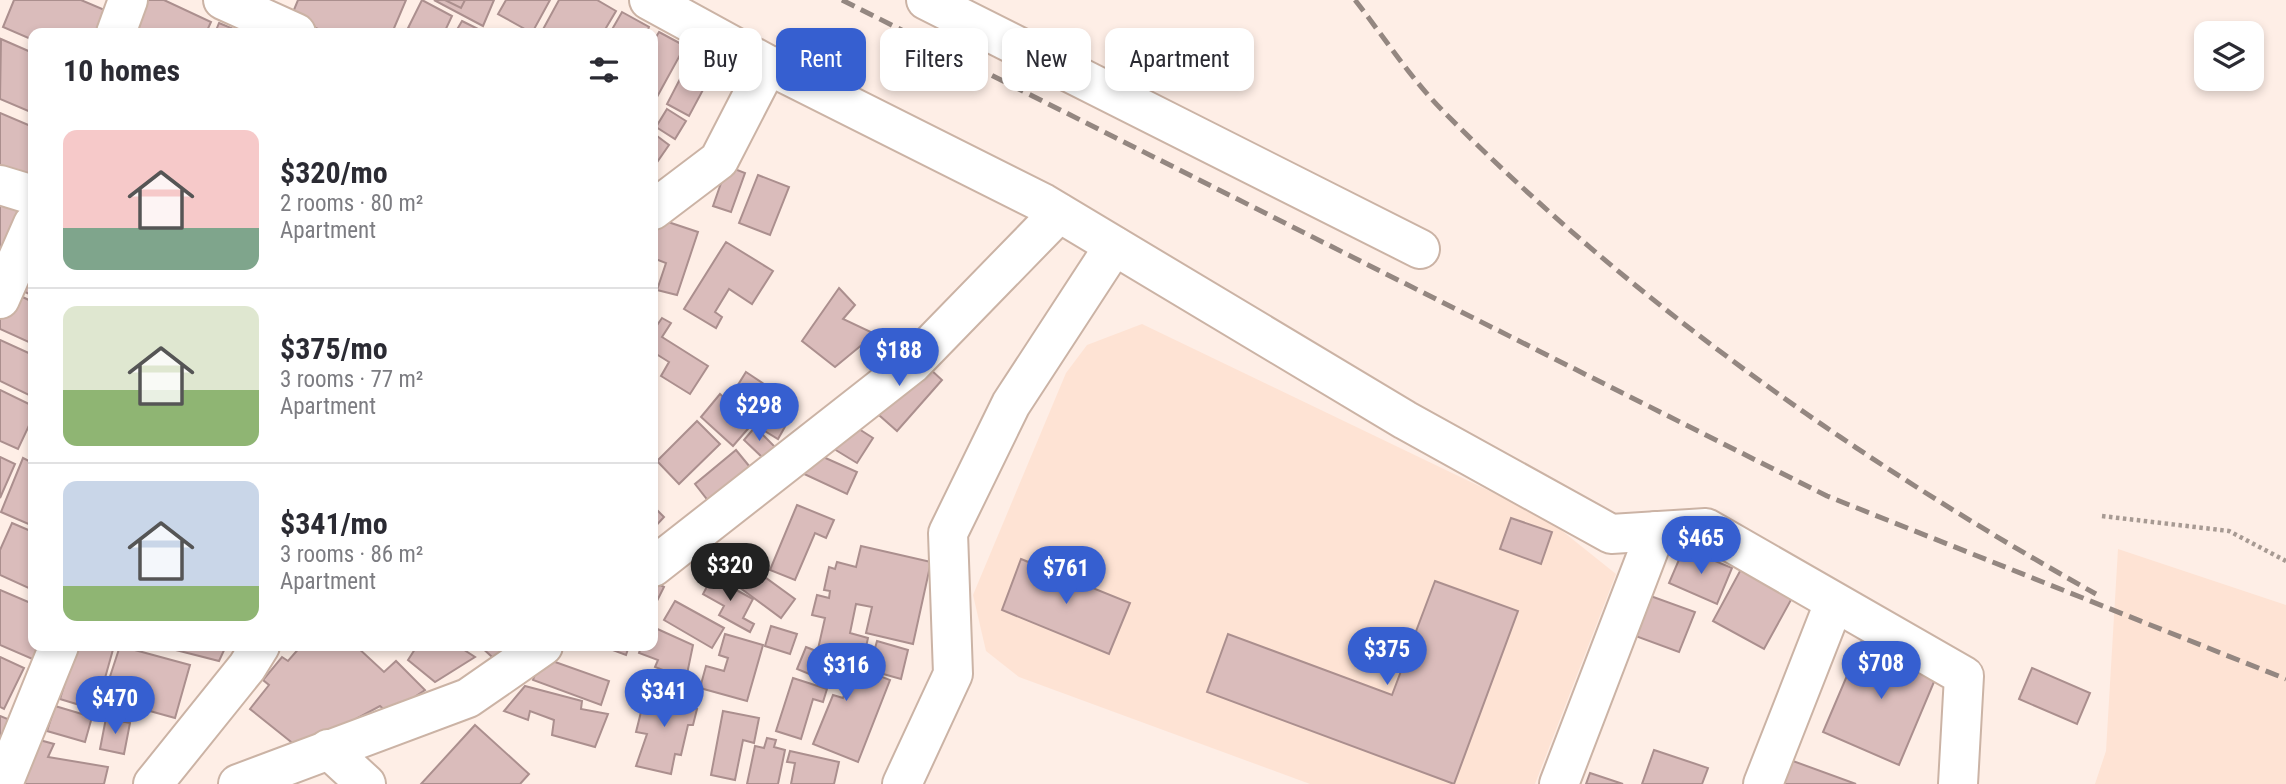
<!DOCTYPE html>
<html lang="en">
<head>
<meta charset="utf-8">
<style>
  body { margin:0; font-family:"Roboto Condensed",sans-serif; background:#f2f2f3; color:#2b2b33; height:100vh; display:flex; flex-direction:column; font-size:26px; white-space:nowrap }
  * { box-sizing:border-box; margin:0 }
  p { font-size:23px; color:#7c7c81 }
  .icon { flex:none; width:38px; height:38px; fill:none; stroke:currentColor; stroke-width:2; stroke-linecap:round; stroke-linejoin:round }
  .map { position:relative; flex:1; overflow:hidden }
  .panel { position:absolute; left:28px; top:28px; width:630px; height:623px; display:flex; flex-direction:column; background:#fff; border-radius:14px; box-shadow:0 4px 10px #0003 }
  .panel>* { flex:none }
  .banner { position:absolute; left:679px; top:28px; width:665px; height:63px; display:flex; gap:14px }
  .tools { position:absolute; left:2194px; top:21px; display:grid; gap:14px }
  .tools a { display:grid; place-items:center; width:70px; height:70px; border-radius:14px; background:#fff; box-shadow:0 4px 10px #0003; font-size:35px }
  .price { position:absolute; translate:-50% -60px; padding:0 16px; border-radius:24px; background:#365fd0; color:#fff; font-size:23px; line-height:46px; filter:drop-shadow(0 2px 4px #0008) }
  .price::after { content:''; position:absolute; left:50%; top:42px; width:21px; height:16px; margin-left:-10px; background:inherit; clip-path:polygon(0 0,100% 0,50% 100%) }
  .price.selected { background:#222; color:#fff }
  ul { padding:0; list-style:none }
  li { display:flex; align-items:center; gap:21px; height:175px; padding:0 35px }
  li+li { border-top:2px solid #e1e1e2 }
  li span { display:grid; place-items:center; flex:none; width:196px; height:140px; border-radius:14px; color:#555 }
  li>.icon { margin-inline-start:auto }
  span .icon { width:84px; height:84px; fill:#fffc; stroke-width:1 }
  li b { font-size:30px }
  h2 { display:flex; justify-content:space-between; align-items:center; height:84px; padding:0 35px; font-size:30px }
  .tag { padding:0 24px; border-radius:14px; background:#fff; box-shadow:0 4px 10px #0003; font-size:24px; line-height:63px }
  .tag.selected { background:#365fd0; color:#fff }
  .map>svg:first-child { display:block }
  .built { fill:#fee3d4 }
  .building { fill:#dabcbb; stroke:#ab8f8e; stroke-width:2 }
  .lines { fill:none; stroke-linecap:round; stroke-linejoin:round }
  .street-casing { stroke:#cbb3a5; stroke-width:42 }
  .secondary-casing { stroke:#cbb3a5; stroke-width:42 }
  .path { stroke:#a79a93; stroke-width:4.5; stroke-dasharray:3.5 3.5; stroke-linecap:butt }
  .street { stroke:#fff; stroke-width:38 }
  .secondary { stroke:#fff; stroke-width:38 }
  .rail { stroke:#948781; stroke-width:5; stroke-dasharray:14 7; stroke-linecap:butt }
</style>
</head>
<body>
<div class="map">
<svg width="2286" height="784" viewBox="0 0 2286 784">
  <rect width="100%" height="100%" fill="#feeee6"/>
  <g class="built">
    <polygon points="1142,324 1546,518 1616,574 1535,784 1310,784 1019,677 986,651 973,595 1066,373 1087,345"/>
    <polygon points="2118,549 2286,605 2286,784 2095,784 2106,751"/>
  </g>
  <g class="building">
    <polygon points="14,0 81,0 107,11 97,33 33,33 33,40 3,27"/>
    <polygon points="146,0 164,0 211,22 206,33 131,33"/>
    <polygon points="298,0 406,0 392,33 327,33 291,17"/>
    <polygon points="422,0 452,16 444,33 418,33 408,28"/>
    <polygon points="434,0 494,0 483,26"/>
    <polygon points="445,0 465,0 461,8"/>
    <polygon points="506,0 550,0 532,33 498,14"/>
    <polygon points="559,0 597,0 616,11 603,33 541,33"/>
    <polygon points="622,12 649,27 646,33 610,33"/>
    <polygon points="462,21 486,33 455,33"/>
    <polygon points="219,23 243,33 215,33"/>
    <polygon points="659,32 685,46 657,97 653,94 653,42"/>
    <polygon points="1,39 33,53 33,113 0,99"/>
    <polygon points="696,48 719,60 689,116 667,104"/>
    <polygon points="667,109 686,121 675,139 656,127"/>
    <polygon points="0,113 33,127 33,187 0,173"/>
    <polygon points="653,133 669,145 653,168"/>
    <polygon points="727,166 745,173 731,212 713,206"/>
    <polygon points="758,175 789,187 770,235 739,223"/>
    <polygon points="0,201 20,209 0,255"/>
    <polygon points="653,217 698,232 677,295 657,290 666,263 653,258"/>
    <polygon points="726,242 773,271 752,304 729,289 715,312 722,317 716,328 684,309"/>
    <polygon points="23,270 33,275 33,296 15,287"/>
    <polygon points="839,288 855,305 843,319 875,334 835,367 802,341"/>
    <polygon points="10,291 33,302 33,344 0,329 0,312"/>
    <polygon points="662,318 671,323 662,337 708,366 690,394 661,376 669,362 653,352 653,331"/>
    <polygon points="0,340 33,355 33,397 0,381"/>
    <polygon points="904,345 942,380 897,431 854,393"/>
    <polygon points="746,372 773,390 762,408 753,402 750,408 731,396"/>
    <polygon points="0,390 33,406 33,417 18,449 0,441"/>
    <polygon points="720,394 753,423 733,446 701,417"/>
    <polygon points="761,411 786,425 778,439 753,424"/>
    <polygon points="837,415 873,438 857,463 821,441"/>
    <polygon points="697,421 720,444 679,484 657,461"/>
    <polygon points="755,427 775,447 764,459 744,440"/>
    <polygon points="736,450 754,472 713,507 695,484"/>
    <polygon points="812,452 857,472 847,494 802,473"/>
    <polygon points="0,457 15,464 0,498"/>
    <polygon points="23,458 33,463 33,526 1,512"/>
    <polygon points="797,505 834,520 826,538 815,533 795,580 770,570"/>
    <polygon points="653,506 664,517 653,529"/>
    <polygon points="1511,518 1552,532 1541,564 1500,549"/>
    <polygon points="12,523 33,532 33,590 0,575 0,550"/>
    <polygon points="861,546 931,562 913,644 866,633 872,607 856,604 850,633 868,638 863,660 818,649 825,618 812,615 817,595 829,598 830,591 824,590 829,567 835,569 837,562 856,567"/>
    <polygon points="1684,548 1732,568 1717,604 1669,583"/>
    <polygon points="737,557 795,599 781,618 724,576"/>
    <polygon points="1021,559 1130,603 1109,654 1002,610"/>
    <polygon points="1746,560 1797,589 1764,649 1713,621"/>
    <polygon points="712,577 753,599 743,618 754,624 750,632 719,615 724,606 703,594"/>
    <polygon points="653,581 664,587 655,605 653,604"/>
    <polygon points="1435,581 1518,611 1454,784 1207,692 1228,634 1392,695"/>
    <polygon points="0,590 33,604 33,646 44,646 37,661 0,645"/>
    <polygon points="1645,594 1695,612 1679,652 1630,634"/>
    <polygon points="675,601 724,628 712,648 664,620"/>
    <polygon points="771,626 797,634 790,654 765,646"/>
    <polygon points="653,627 693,645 686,679 655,667 658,660 639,653 641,647 639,646 653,646"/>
    <polygon points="725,634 763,645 747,701 700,688 706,666 724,671 728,658 719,655"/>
    <polygon points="1863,638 1939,670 1899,765 1823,732"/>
    <polygon points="877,641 908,650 901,679 869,670"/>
    <polygon points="76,646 114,646 96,710 60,699"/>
    <polygon points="120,646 190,665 175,718 103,698"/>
    <polygon points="160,646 226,646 219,661"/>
    <polygon points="301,646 356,646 384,672 396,661 425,690 389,714 380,706 300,749 250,709 269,685 263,680 282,657 288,661"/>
    <polygon points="417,646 458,646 475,657 435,682 408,660"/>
    <polygon points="480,646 519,646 501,665"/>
    <polygon points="602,646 629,646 626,655"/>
    <polygon points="806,647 890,680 858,762 813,744 833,695 843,698 846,689 797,669"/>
    <polygon points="0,657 24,668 4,709 0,707"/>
    <polygon points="541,657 609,681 601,705 533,680"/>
    <polygon points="2032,668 2090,693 2077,724 2019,699"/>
    <polygon points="793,678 827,689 823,702 813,699 801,739 776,731"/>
    <polygon points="673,685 685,688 681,705 697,709 693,725 688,725 681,755 675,754 671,774 636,766 647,734 636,732 646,692 670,698"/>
    <polygon points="525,686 582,701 581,709 608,714 595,747 552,735 554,720 530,711 528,720 504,711"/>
    <polygon points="55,706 92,717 85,742 47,731"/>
    <polygon points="723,711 759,718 754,743 743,740 735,780 711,775"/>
    <polygon points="0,716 10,720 0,742"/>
    <polygon points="106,718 130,723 124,754 100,749"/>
    <polygon points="475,725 529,774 520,784 421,784"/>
    <polygon points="767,738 776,740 774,747 785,750 778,784 747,784 755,746 764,748"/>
    <polygon points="36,739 54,744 48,757 108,767 104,784 17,784"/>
    <polygon points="1654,750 1708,768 1702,784 1642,784"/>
    <polygon points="790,751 839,762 834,784 791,784 795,763 787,762"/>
    <polygon points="1782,757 1856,784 1771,784"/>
    <polygon points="1590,773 1623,784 1586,784"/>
  </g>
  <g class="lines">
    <g class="street-casing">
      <g id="street">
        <polyline points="223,0 296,33"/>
        <polyline points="649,0 768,65 1043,203 1405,420 1611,534 1706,528 1964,676 1958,784"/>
        <polyline points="926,0 1420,249"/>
        <polyline points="116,33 128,0"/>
        <polyline points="0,185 33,195"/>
        <polyline points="653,210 719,160 768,65"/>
        <polyline points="0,299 33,224"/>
        <polyline points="328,749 366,784"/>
        <polyline points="3,784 59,646"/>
        <polyline points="153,784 247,667 260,646"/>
        <polyline points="902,784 953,674 948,533 1011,404 1114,246"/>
        <polyline points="1559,784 1656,531"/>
        <polyline points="1763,784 1834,603"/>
      </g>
    </g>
    <g class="secondary-casing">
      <g id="secondary">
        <polyline points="653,567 912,364 1059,213"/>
        <polyline points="238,784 468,698 543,646"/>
      </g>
    </g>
    <polyline class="path" points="2102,516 2229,531 2286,561"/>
    <use href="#street" class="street"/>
    <use href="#secondary" class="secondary"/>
    <g class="rail">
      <polyline points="842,0 1827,496 2286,679"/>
      <path d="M1355,0C1384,37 1411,79 1444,112C1635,305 1860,462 2096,594"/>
    </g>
  </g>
</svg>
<div class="tools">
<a><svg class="icon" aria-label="layers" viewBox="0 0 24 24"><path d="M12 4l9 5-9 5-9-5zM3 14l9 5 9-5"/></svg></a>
</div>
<b class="price" style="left:899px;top:388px">$188</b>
<b class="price" style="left:759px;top:443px">$298</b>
<b class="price" style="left:1701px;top:576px">$465</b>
<b class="price selected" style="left:730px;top:603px">$320</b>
<b class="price" style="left:1066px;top:606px">$761</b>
<b class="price" style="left:1387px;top:687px">$375</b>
<b class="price" style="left:1881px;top:701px">$708</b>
<b class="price" style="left:846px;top:703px">$316</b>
<b class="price" style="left:664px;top:729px">$341</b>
<b class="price" style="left:115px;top:736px">$470</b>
<div class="banner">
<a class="tag">Buy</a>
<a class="tag selected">Rent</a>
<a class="tag">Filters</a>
<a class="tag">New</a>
<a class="tag">Apartment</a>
</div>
<section class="panel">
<h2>10 homes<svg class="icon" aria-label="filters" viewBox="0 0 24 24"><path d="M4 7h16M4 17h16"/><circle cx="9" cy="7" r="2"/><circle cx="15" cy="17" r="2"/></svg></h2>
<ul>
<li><span style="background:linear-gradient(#f6c9c9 70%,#7fa58c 0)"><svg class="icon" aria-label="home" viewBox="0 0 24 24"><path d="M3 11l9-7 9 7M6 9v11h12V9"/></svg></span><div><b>$320/mo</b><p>2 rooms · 80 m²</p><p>Apartment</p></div></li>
<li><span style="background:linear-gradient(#dfe7d0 60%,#8fb573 0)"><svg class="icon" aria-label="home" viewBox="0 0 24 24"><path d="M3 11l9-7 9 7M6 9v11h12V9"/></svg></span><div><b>$375/mo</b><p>3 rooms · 77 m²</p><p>Apartment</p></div></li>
<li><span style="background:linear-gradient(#c9d6e8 75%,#8fb573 0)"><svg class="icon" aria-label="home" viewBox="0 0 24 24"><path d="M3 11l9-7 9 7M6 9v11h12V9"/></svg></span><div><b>$341/mo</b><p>3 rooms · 86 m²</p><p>Apartment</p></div></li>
</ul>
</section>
</div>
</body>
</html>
